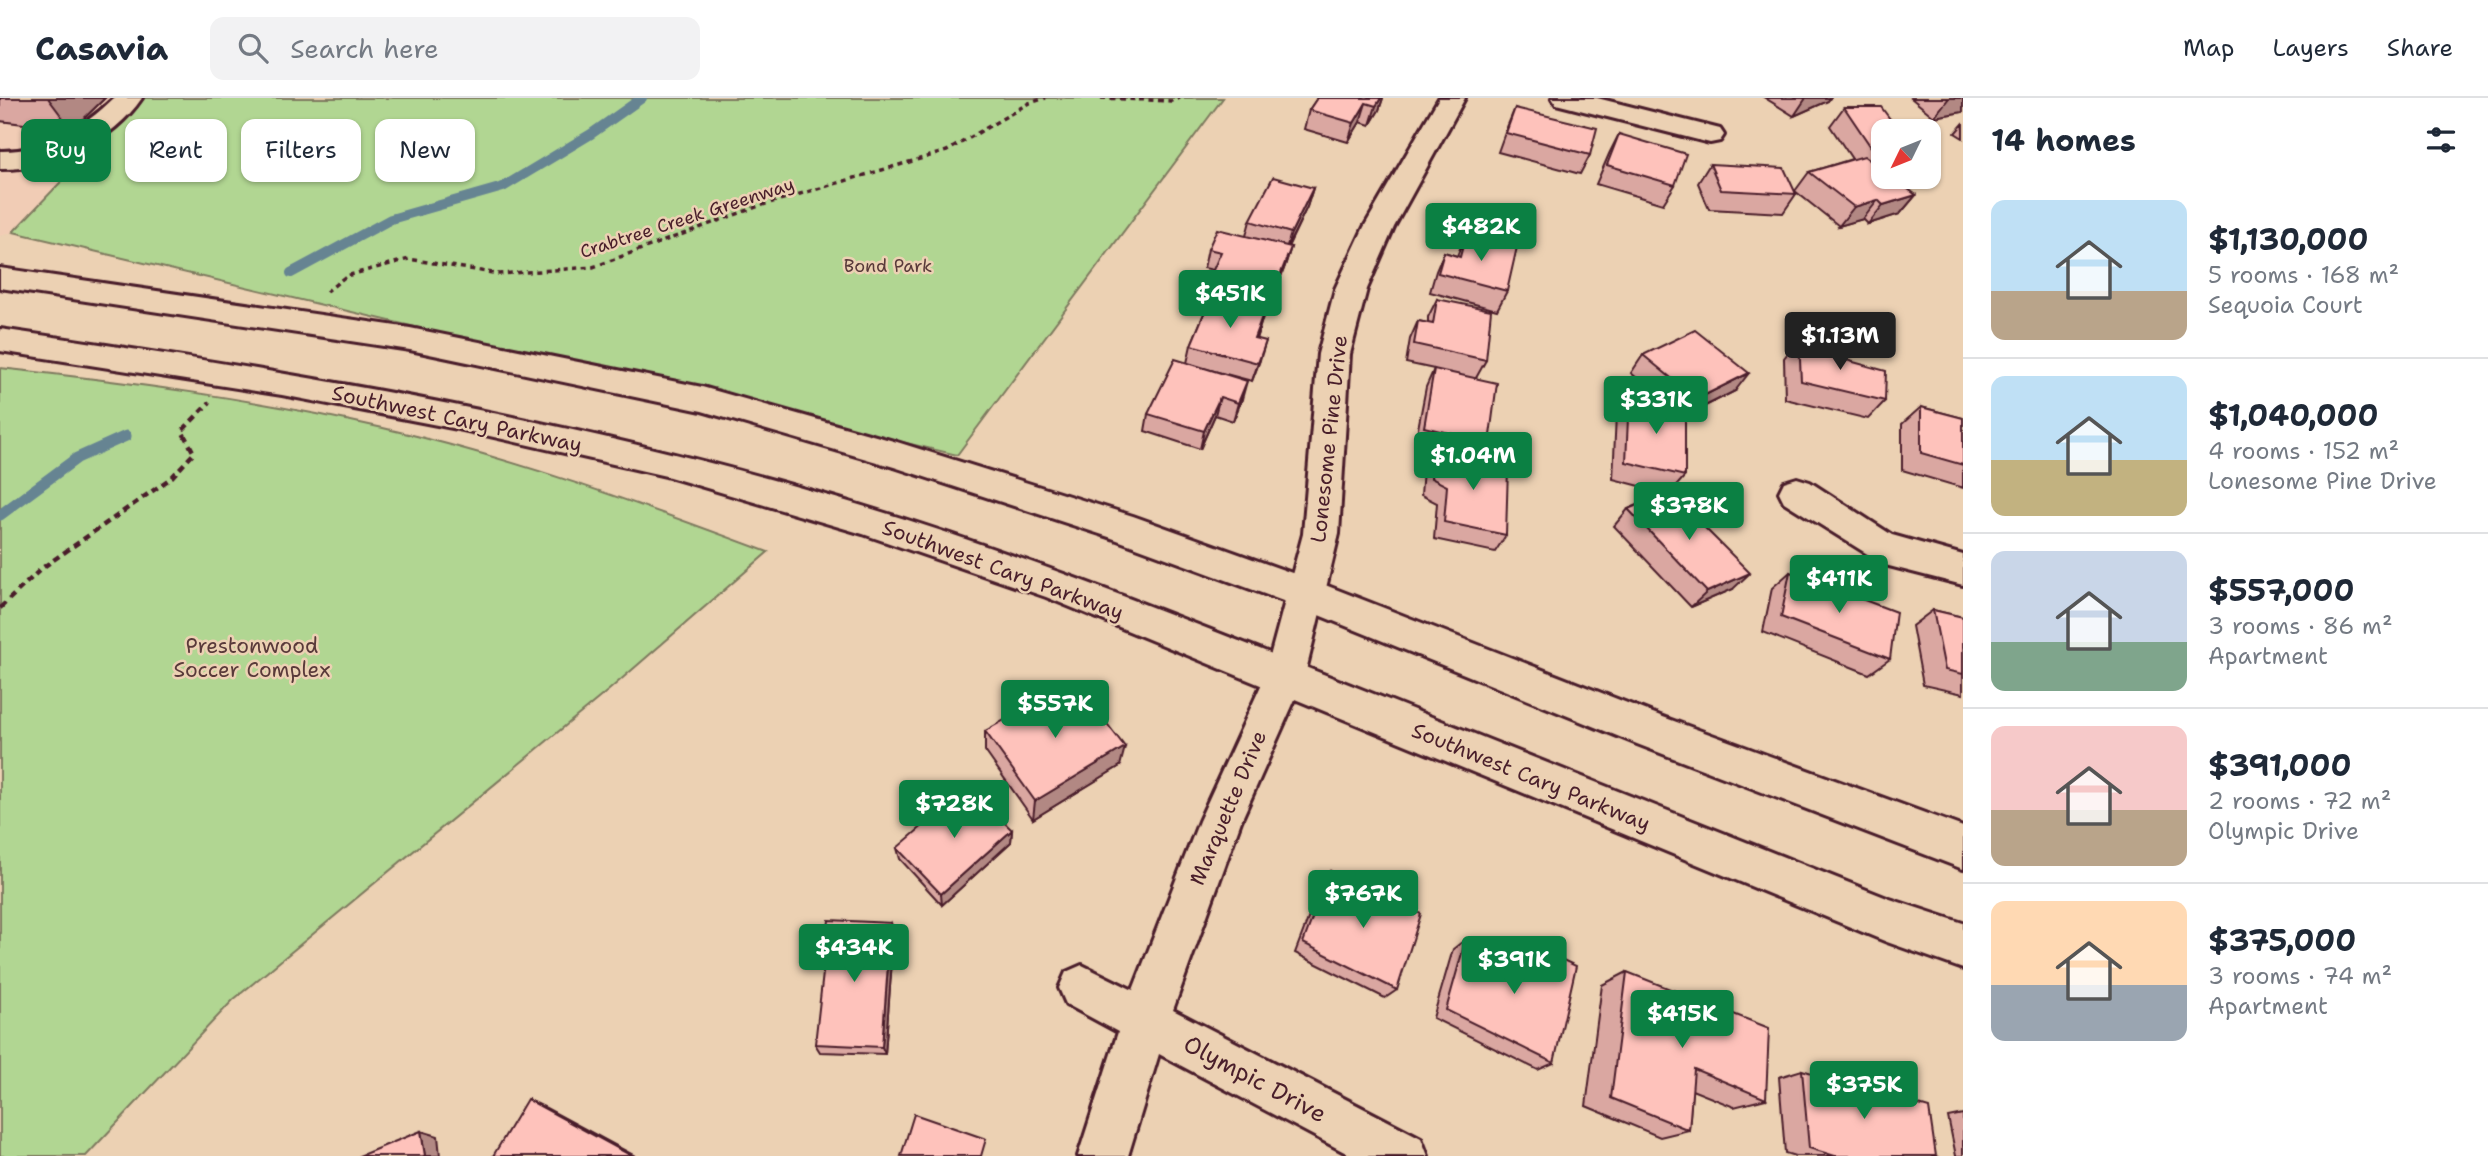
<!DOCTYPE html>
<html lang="en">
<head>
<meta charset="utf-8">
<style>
  body { margin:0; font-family:"Shantell Sans",sans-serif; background:#f2f2f3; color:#1f2937; height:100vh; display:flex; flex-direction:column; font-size:26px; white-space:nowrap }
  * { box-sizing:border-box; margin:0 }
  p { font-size:23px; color:#747a83 }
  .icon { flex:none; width:38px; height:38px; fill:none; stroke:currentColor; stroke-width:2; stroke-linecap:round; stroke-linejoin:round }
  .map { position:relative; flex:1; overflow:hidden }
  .drawer { display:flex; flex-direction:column; background:#fff; width:525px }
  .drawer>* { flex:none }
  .banner { position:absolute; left:21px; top:21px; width:665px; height:63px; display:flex; gap:14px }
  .needle { width:46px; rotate:227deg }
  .tools { position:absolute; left:1871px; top:21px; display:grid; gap:14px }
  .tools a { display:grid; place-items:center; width:70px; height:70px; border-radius:14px; background:#fff; box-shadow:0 2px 5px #0004; font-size:35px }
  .price { position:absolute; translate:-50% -60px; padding:0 16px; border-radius:7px; background:#0b8043; color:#fff; font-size:23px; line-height:46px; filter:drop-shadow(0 2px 4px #0008) }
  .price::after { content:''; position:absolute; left:50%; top:42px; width:21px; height:16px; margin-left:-10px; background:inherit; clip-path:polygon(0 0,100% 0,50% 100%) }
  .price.active { background:#222; color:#fff }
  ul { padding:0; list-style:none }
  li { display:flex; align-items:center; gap:21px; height:175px; padding:0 28px }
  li+li { border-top:2px solid #e0e1e3 }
  li span { display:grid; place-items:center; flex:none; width:196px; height:140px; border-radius:14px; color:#555 }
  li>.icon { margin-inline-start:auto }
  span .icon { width:84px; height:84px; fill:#fffc; stroke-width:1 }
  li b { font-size:30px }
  h2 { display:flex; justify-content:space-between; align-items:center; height:84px; padding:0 28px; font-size:30px }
  .chip { padding:0 24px; border-radius:14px; background:#fff; box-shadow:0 2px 5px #0004; font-size:24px; line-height:63px }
  .chip.active { background:#0b8043; color:#fff }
  header { display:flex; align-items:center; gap:42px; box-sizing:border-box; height:98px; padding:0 35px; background:#fff; border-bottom:2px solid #e0e1e3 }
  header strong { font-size:33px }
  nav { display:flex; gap:38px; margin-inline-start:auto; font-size:24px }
  .search { width:490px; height:63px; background:#f2f2f3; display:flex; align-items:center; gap:18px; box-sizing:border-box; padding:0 24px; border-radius:14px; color:#747a83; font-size:26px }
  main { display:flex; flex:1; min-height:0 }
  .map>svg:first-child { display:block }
  .built { fill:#f1ccb5 }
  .green { fill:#b1d692; stroke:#7e7a5e; stroke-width:2 }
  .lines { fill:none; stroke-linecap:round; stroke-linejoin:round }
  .stream-far1 { stroke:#668492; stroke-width:10 }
  .stream { stroke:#668492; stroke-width:11 }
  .minor-casing { stroke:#4a1f2b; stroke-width:6 }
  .major-casing { stroke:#4a1f2b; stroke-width:6 }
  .path-far1 { stroke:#4a1f2b; stroke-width:3.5; stroke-dasharray:5 4.5; stroke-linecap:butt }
  .path { stroke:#4a1f2b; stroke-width:4.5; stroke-dasharray:7 5; stroke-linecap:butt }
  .minor { fill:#ecd1b3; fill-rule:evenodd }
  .major { fill:#ecd1b3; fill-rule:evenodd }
  .wall { fill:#daa7a1; stroke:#4a1f2b; stroke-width:2 }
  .shaded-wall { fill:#b28883; stroke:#4a1f2b; stroke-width:2 }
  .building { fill:#fec2bb; stroke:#4a1f2b; stroke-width:2 }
  .labels { text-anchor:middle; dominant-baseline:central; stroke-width:5; stroke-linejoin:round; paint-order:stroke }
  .far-street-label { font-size:18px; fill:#4a1f2b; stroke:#ecd1b3 }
  .far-park-label { font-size:18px; fill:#593a3a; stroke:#ecd1b3 }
  .street-label { font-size:21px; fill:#4a1f2b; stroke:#ecd1b3 }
  .park-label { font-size:21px; fill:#593a3a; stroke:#ecd1b3 }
  .near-street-label { font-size:24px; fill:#4a1f2b; stroke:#ecd1b3 }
</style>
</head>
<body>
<header>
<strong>Casavia</strong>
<div class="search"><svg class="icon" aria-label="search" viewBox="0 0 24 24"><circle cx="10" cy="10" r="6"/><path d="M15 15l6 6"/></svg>Search here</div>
<nav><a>Map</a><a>Layers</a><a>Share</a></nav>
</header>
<main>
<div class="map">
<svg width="1963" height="1058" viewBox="0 0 1963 1058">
  <rect width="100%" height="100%" fill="#ecd1b3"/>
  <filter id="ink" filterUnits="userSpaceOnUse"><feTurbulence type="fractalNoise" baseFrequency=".0143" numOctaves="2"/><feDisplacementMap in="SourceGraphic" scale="14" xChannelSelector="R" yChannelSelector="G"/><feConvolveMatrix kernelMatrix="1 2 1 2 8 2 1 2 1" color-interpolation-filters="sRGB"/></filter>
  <g filter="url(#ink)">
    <polygon class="built" points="0,0 141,0 13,134 0,138"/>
    <g class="green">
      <polygon points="141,0 1223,0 957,357 13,134"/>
      <path d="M0,270C129,284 257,301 383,330C515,360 642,407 768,454L610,591L233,902L86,1058H0Z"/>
    </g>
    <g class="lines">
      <polyline class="stream-far1" points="291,175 391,121 503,89 591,36 642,0"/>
      <polyline class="stream" points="0,417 77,360 126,338"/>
      <g class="minor-casing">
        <g id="minor">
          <path d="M114,0H142C112,44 53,72 0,71V53C45,54 82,31 114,0Z"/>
          <polygon points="1439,0 1465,0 1394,129 1367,191 1350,256 1339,436 1304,581 1241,723 1173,912 1421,1040 1428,1058 1352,1058 1159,956 1128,1058 1078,1058 1118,934 1066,906 1059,890 1066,874 1082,867 1133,892 1199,723 1264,581 1303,436 1318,256 1335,191 1364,129"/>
          <polygon points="1552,0 1597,0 1720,31 1724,37 1720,43 1710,45 1556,6"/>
          <polygon points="1797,380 1810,384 1892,437 1963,457 1963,487 1885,467 1784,404 1779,394 1784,384"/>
        </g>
      </g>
      <g class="major-casing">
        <g id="major">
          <polygon points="0,170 410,230 702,289 897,344 1133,418 1320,485 1663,619 1963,729 1963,771 1637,646 1294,507 1109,439 894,369 702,313 410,252 0,190"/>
          <path d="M0,231C292,274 583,322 866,409C1031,459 1190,524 1351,587C1530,658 1708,729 1887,800L1963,825V871L1887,844L1046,499L863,436L666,378L463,332L282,297L0,253Z"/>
        </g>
      </g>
      <g class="path-far1">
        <polyline points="1101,0 1171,3 1180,0"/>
        <polyline points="326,194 346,178 409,161 499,176 593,169 759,108 947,53 1029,5 1046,0"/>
      </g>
      <polyline class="path" points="0,510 42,470 171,380 194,355 182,333 210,304"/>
      <use href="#minor" class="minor"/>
      <use href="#major" class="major"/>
    </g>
    <g class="wall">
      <polygon points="0,0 105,0 72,32 0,23"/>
      <polygon points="1317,0 1383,0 1379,12 1370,27 1360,24 1348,44 1304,31 1309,12"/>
      <polygon points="1765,0 1830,0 1828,3 1794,18"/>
      <polygon points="1911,0 1963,0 1963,14 1934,19"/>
      <polygon points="1844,9 1883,33 1883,69 1879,69 1916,97 1900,116 1868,126 1863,121 1839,128 1795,93 1809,74 1852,61 1830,28"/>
      <polygon points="1515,10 1590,57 1580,76 1498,54 1507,29"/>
      <polygon points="1963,26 1963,40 1955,35"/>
      <polygon points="1619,36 1675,87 1663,106 1596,86 1609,56"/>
      <polygon points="1710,66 1796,96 1783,115 1709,111 1698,85"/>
      <polygon points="1313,90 1307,109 1288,149 1291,149 1285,168 1267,216 1264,216 1256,241 1260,262 1252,283 1203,270 1242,301 1233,323 1215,317 1200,351 1145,333 1148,316 1187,265 1191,247 1210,201 1205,200 1209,181 1213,172 1204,170 1208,151 1246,138 1250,123"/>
      <polygon points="1466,136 1507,193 1497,212 1430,194 1436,173 1444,154 1457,158"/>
      <polygon points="1437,201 1486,262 1476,280 1489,345 1478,362 1415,346 1426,289 1434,271 1406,265 1410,241 1418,223 1428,225 1428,219"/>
      <polygon points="1799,241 1835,259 1885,303 1868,321 1785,301 1784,260"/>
      <polygon points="1643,257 1735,293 1685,318 1685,378 1670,395 1733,491 1691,509 1614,428 1628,411 1667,395 1613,381 1616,316 1629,298 1669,307 1631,275"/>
      <polygon points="1921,309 1963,320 1963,390 1902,372 1902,326"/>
      <polygon points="1433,354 1506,437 1495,454 1434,441 1437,405 1421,397 1423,371"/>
      <polygon points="1790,474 1890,561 1869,576 1763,534 1772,490"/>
      <polygon points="1933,512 1963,519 1963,596 1923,587 1912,528"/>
      <polygon points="985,633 1120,668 1033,721 985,653"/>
      <polygon points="1012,732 1011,744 942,807 900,761 897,750"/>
      <polygon points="1330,773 1397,892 1385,900 1295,855 1322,784"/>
      <polygon points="891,825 894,835 885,956 820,954 815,946"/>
      <polygon points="1466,841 1508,861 1510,854 1524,844 1554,965 1538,972 1433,920 1453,851"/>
      <polygon points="1627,874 1766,1001 1734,1009 1692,992 1689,1032 1660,1039 1586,1008 1602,887"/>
      <polygon points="1802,972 1936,1058 1795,1058 1785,1055 1779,979"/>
      <polygon points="1963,1016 1963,1058 1956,1058 1948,1019"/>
    </g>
    <g class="shaded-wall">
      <polygon points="48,0 105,0 72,32"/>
      <polygon points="1381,0 1383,0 1379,12 1370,27 1376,8"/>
      <polygon points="1806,0 1830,0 1828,3 1794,18"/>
      <polygon points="1949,0 1963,0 1963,14 1934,19"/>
      <polygon points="1366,5 1360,24 1348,44 1354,25"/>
      <polygon points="1313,90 1307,109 1285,154 1291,135"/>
      <polygon points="1916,97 1900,116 1868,126 1883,107"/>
      <polygon points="1878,102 1863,121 1839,128 1854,109"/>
      <polygon points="1291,149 1285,168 1267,216 1272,198"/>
      <polygon points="1264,213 1259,232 1249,258 1254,240"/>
      <polygon points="1266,243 1260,262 1252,283 1258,265"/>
      <polygon points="1749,275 1735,293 1683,319 1697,301"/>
      <polygon points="1247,283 1242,301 1233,323 1238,305"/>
      <polygon points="1220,299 1215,317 1200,351 1204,333"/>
      <polygon points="1750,475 1733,491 1691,509 1707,494"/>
      <polygon points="1125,649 1120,668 1033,721 1035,703"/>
      <polygon points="1012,732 1011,744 942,807 941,796"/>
      <polygon points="891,825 894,835 885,956 882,949"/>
      <polygon points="527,1001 546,1010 635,1058 632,1058"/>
      <polygon points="421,1033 438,1038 440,1058 425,1058"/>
    </g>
    <g class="building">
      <polygon points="1317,0 1381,0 1376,8 1366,5 1354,25 1309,12"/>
      <polygon points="1844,9 1881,9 1899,33 1883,33 1883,49 1871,49"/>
      <polygon points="1515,10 1597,30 1590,57 1506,35"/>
      <polygon points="1619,36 1686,56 1675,87 1607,67"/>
      <polygon points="1864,58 1883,72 1883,79 1892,79 1916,97 1883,107 1878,102 1854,109 1809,74"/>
      <polygon points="1710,66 1784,70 1796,96 1721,92"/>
      <polygon points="1273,79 1313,90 1291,135 1250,123"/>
      <polygon points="1217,131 1291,149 1272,198 1209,181 1221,154 1208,151"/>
      <polygon points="1466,136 1517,149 1507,193 1438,175 1444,154 1460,159"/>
      <polygon points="1211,199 1264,213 1254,240 1266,243 1258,265 1191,247"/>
      <polygon points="1437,201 1491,212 1486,262 1414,246 1418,223 1433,226"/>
      <polygon points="1695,232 1749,275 1697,301 1643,257"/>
      <polygon points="1799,241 1834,249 1835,259 1886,273 1885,303 1801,283"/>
      <polygon points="1175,261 1247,283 1238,305 1220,299 1204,333 1148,316"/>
      <polygon points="1434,271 1497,285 1489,345 1424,329"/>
      <polygon points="1629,298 1685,311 1685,378 1626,364"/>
      <polygon points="1921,309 1963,320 1963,367 1921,355"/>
      <polygon points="1433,354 1508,369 1506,437 1444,424 1447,388 1431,380"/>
      <polygon points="1669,394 1750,475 1707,494 1628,411"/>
      <polygon points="1790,474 1896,514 1890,561 1781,519"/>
      <polygon points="1933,512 1963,519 1963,576 1945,572"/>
      <polygon points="1074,583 1125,649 1035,703 985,633"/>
      <polygon points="968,689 1012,732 941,796 897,750"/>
      <polygon points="1330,773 1421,816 1397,892 1303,845"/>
      <polygon points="829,822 891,825 882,949 815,946"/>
      <polygon points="1466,841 1518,865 1524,844 1576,868 1554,965 1446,912"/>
      <polygon points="1627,874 1769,930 1766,1001 1694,971 1689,1032 1611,1000"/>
      <polygon points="1802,972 1929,1010 1936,1058 1835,1058 1809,1050"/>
      <polygon points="527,1001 632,1058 493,1058"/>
      <polygon points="914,1016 986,1041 981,1058 901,1058"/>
      <polygon points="421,1033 425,1058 359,1058"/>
    </g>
  </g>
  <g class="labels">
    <g class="far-street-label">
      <text transform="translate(687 120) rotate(-18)">Crabtree Creek Greenway</text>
    </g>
    <g class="far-park-label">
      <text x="888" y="168">Bond Park</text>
    </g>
    <g class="street-label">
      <text transform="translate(457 321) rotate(12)">Southwest Cary Parkway</text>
      <text transform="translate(1329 341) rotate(-84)">Lonesome Pine Drive</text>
      <text transform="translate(1003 472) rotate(20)">Southwest Cary Parkway</text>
      <text transform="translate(1531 679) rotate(22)">Southwest Cary Parkway</text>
      <text transform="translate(1228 710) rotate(-67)">Marquette Drive</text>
    </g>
    <g class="park-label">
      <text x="252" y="548">Prestonwood<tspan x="252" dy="24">Soccer Complex</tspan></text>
    </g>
    <g class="near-street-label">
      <text transform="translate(1255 981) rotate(28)">Olympic Drive</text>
    </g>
  </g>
</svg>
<div class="tools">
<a><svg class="needle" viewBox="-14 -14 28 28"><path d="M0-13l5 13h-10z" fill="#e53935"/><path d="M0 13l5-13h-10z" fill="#747a83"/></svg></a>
</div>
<b class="price" style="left:1481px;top:165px">$482K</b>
<b class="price" style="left:1230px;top:232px">$451K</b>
<b class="price active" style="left:1840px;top:274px">$1.13M</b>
<b class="price" style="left:1656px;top:338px">$331K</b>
<b class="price" style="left:1473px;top:394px">$1.04M</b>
<b class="price" style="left:1689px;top:444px">$378K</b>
<b class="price" style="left:1839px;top:517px">$411K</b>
<b class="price" style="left:1055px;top:642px">$557K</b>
<b class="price" style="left:954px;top:742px">$728K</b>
<b class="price" style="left:1363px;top:832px">$767K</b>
<b class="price" style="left:854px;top:886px">$434K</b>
<b class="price" style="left:1514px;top:898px">$391K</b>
<b class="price" style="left:1682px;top:952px">$415K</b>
<b class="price" style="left:1864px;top:1023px">$375K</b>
<div class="banner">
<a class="chip active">Buy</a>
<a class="chip">Rent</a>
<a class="chip">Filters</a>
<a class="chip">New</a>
</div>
</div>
<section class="drawer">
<h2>14 homes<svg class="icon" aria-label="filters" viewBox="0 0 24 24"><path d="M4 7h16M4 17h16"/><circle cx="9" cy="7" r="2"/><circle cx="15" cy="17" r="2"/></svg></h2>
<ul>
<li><span style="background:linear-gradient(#bfe0f5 65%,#b9a48a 0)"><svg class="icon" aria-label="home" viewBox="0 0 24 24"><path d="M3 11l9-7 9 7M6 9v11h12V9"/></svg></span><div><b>$1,130,000</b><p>5 rooms · 168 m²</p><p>Sequoia Court</p></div></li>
<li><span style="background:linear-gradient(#bfe0f5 60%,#c2b280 0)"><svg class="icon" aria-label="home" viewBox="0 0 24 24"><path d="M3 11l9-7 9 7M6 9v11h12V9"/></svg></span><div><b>$1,040,000</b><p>4 rooms · 152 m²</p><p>Lonesome Pine Drive</p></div></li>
<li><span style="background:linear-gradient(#c9d6e8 65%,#7fa58c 0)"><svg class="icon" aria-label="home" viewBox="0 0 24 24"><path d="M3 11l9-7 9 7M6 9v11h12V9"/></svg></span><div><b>$557,000</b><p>3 rooms · 86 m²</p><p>Apartment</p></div></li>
<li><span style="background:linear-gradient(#f6c9c9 60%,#b9a48a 0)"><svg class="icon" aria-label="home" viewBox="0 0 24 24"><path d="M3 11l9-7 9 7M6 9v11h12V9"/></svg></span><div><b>$391,000</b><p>2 rooms · 72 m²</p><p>Olympic Drive</p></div></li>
<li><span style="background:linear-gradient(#ffd9b3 60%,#9aa5b1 0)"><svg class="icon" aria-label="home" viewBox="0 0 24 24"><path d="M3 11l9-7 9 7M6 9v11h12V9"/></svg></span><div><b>$375,000</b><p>3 rooms · 74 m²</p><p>Apartment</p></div></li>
</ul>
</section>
</main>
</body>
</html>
